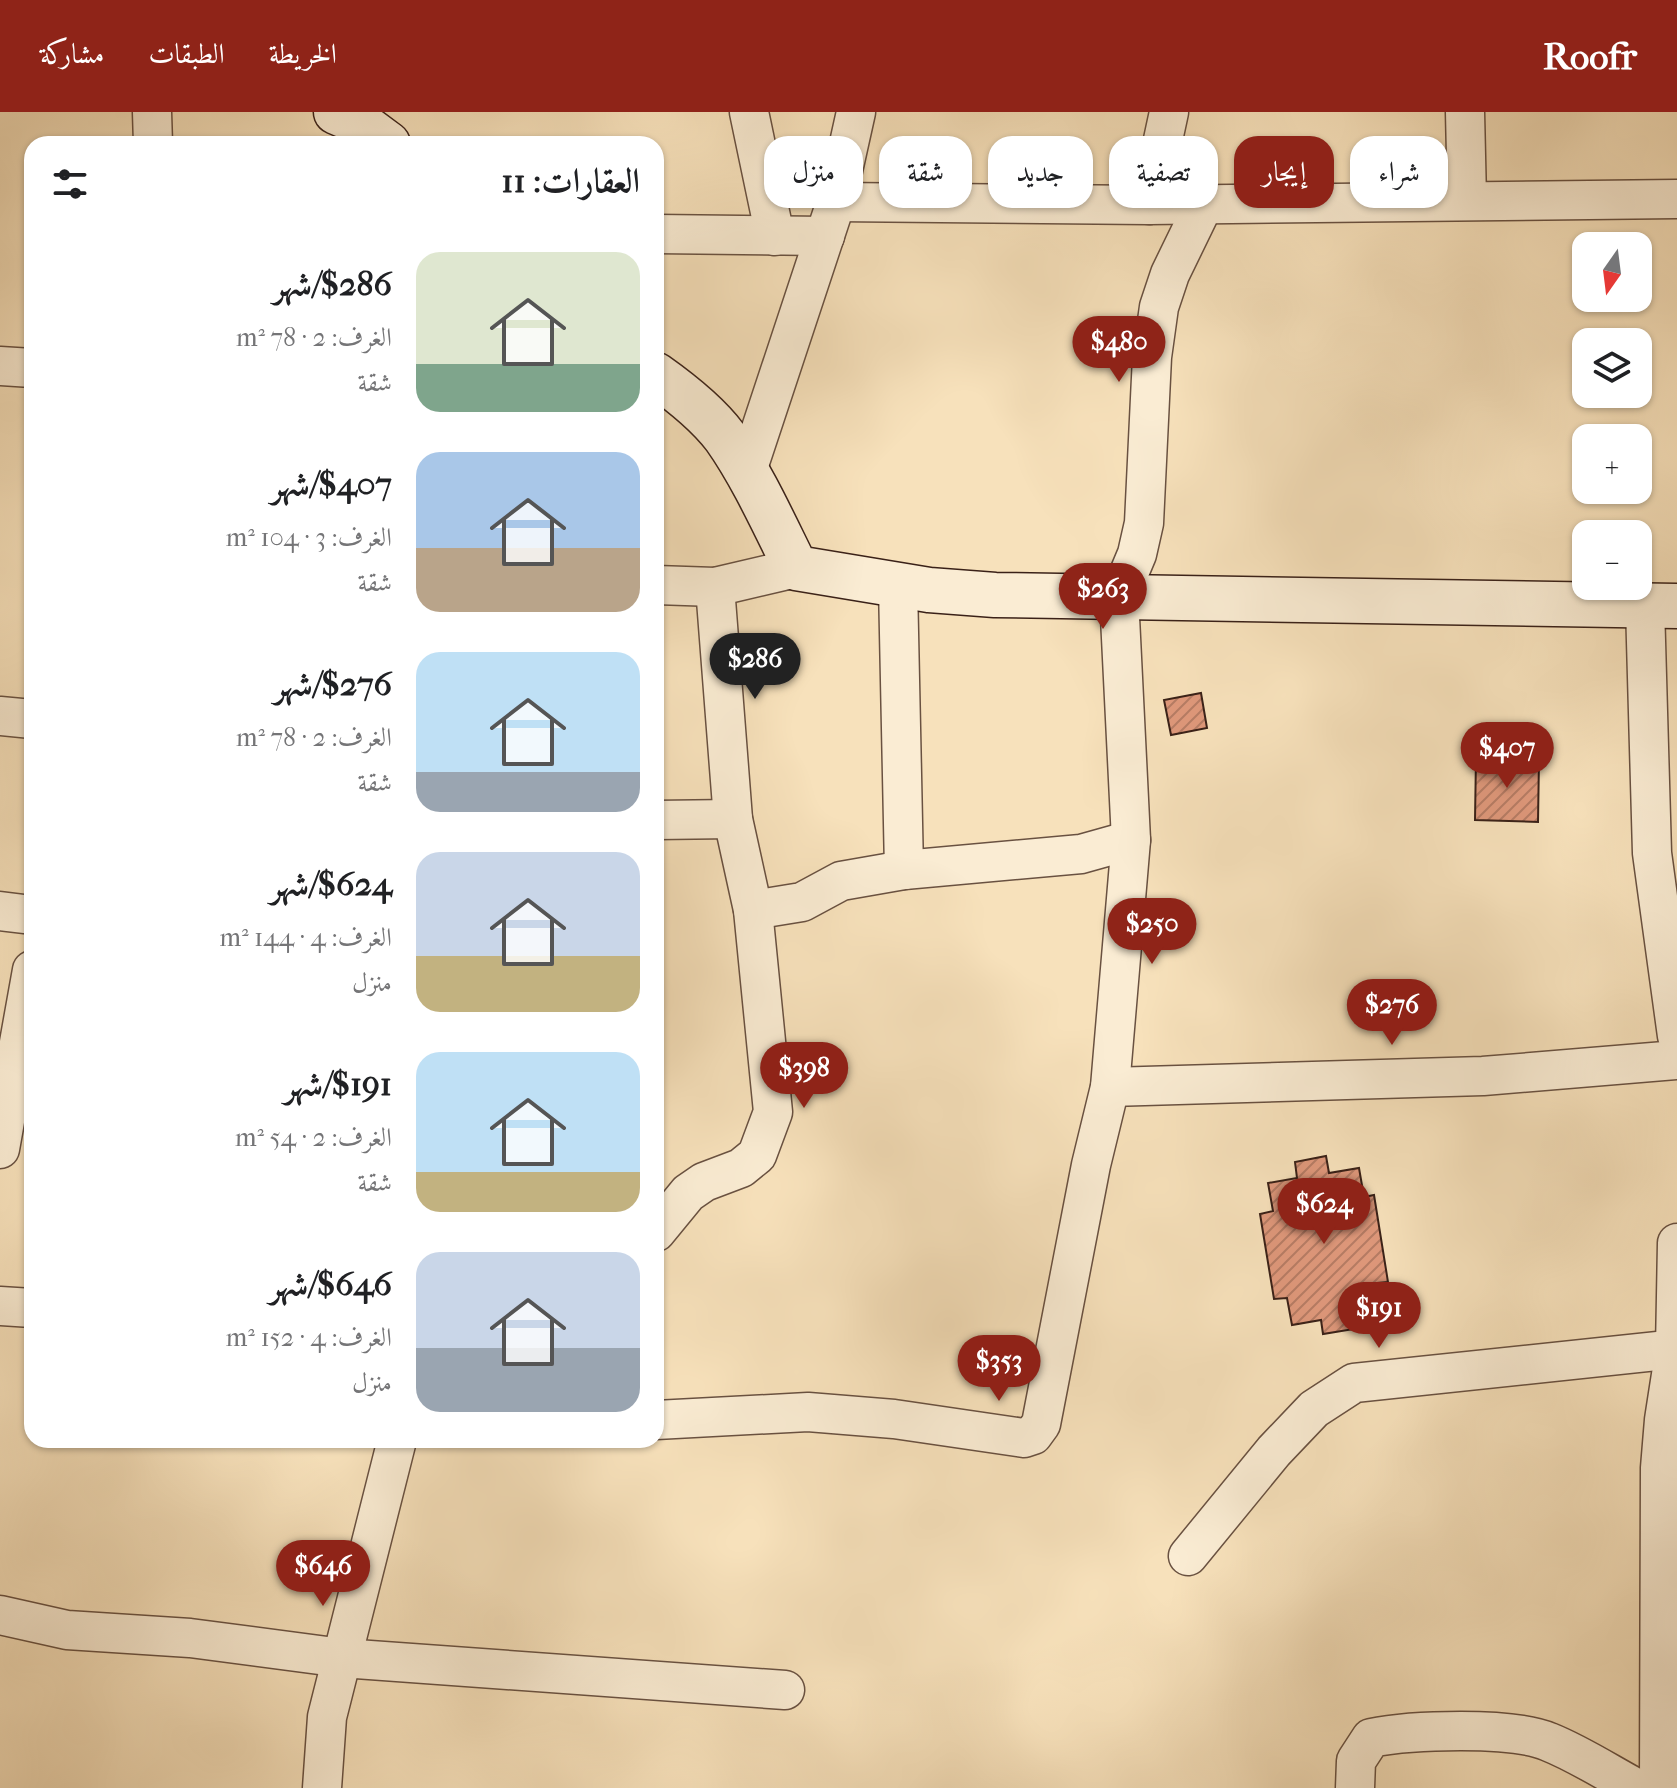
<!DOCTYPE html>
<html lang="ar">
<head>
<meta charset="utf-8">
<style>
  body { margin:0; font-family:"IM FELL French Canon",Amiri,serif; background:#f6f6f6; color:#202124; direction:rtl; height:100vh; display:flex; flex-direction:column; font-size:30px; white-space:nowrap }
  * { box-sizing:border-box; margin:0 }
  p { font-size:26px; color:#757577 }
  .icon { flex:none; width:44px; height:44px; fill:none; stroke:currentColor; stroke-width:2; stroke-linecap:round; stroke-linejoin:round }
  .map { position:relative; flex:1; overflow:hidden; direction:ltr }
  .sheet { position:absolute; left:24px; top:24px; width:640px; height:1312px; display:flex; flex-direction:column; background:#fff; border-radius:24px; box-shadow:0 2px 6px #0004; direction:rtl }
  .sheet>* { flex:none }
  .hud { position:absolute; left:688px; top:24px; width:760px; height:72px; direction:rtl; display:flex; gap:16px }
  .needle { width:52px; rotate:194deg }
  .tools { position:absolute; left:1572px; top:120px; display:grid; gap:16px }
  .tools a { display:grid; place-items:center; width:80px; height:80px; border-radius:16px; background:#fff; box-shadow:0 2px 6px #0004; font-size:40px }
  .price { position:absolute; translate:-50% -68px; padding:0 18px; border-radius:28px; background:#8f2418; color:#fff; font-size:26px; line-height:52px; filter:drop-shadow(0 2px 4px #0008) }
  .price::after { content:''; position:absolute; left:50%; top:48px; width:24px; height:18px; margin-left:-12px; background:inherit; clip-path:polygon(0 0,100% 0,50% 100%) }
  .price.current { background:#222; color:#fff }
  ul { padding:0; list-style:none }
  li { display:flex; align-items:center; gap:24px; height:200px; padding:0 24px }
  li span { display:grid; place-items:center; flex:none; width:224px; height:160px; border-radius:24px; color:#555 }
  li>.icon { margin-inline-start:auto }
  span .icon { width:96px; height:96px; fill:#fffc; stroke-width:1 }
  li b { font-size:34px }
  h2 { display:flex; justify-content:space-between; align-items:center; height:96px; padding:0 24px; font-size:34px }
  .tag { padding:0 28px; border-radius:24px; background:#fff; box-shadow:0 2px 6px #0004; font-size:28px; line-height:72px }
  .tag.current { background:#8f2418; color:#fff }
  header { display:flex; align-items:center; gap:48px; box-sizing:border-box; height:112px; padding:0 40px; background:#8f2418; color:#fff }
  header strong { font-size:38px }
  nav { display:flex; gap:44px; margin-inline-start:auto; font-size:28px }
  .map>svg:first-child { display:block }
  .building { fill:url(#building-hatch); stroke:#3a2118; stroke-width:2 }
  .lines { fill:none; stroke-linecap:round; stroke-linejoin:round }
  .street-casing { stroke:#695141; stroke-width:41 }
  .secondary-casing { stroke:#3a2118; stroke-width:47 }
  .street { stroke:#faecd3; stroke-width:38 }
  .secondary { stroke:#faecd3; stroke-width:44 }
</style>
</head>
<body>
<header>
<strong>Roofr</strong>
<nav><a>الخريطة</a><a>الطبقات</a><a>مشاركة</a></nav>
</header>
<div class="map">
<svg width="1677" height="1676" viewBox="0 0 1677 1676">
  <defs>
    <pattern id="building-hatch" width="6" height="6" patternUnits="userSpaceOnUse" patternTransform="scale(2)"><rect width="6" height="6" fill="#df987b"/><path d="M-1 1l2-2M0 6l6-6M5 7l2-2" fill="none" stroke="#b67c64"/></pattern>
  </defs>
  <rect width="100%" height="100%" fill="#f7e1bb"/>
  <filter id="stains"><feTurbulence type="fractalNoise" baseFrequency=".0025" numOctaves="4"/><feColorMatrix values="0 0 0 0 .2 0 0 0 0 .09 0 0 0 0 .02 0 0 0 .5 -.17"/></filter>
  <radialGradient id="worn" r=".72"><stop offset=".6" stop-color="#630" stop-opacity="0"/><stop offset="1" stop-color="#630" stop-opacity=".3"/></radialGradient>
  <g class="building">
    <polygon points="1201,581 1207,616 1171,623 1164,588"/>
    <polygon points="1476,645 1539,647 1538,710 1475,708"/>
    <polygon points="1326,1044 1329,1061 1359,1056 1364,1085 1374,1083 1388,1170 1378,1171 1383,1199 1353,1203 1354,1217 1323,1222 1321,1208 1292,1213 1287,1186 1274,1187 1260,1102 1273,1099 1268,1071 1297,1066 1295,1050"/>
  </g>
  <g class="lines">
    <g class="street-casing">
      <g id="street">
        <polyline points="152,0 153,32"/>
        <polyline points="749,0 775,124"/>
        <polyline points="1465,0 1467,88"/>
        <polyline points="836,90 1149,93 1677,87"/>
        <polyline points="1149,93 1169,0"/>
        <polyline points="656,122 825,124"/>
        <polyline points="0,254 32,256"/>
        <polyline points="746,362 836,90 856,0"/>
        <polyline points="656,473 715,475 796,456"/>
        <polyline points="898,473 904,758"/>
        <polyline points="1645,494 1652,741 1677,924"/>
        <polyline points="0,604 32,607"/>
        <polyline points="656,708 733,707"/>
        <polyline points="753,798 802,790 841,769 904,758 1081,742 1131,728"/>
        <polyline points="0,799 32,803"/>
        <polyline points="1110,975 1483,964 1677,948"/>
        <polyline points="0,1037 32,858"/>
        <polyline points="656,1120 688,1081 704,1070 741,1056 757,1043 773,1000 753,798 733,707 715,475"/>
        <polyline points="0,1194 32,1196"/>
        <polyline points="656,1308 808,1300 894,1307 1024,1326 1033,1323 1041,1312 1091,1053 1110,975 1131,728 1119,485 1137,442 1144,411 1152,245 1159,195 1170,162 1204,92"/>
        <polyline points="1188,1444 1274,1339 1314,1297 1354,1271 1677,1237"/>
        <polyline points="0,1503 67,1518 190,1526 342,1546 785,1578"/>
        <polyline points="322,1676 327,1605 397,1328"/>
        <path d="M1355,1676L1356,1649L1371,1626C1410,1618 1512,1614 1549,1630C1579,1642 1608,1661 1636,1676"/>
        <polyline points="1659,1676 1660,1356 1664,1308 1675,1237 1677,1131"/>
      </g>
    </g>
    <g class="secondary-casing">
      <g id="secondary">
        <polyline points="336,0 357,9 388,32"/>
        <path d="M656,263C680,280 707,301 725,325C752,363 775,414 796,456L929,478L995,483L1677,494"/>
      </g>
    </g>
    <use href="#street" class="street"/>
    <use href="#secondary" class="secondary"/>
  </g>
  <rect width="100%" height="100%" filter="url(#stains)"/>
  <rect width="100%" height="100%" fill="url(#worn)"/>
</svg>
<div class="tools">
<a><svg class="needle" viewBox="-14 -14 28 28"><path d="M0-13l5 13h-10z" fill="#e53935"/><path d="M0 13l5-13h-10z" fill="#757577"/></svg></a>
<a><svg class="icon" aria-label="layers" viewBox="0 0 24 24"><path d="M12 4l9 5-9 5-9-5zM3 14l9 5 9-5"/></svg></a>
<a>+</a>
<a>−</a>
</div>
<b class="price" style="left:1119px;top:272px">$480</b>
<b class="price" style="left:1103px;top:519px">$263</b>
<b class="price current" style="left:755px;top:589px">$286</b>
<b class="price" style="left:1507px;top:678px">$407</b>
<b class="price" style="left:1152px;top:854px">$250</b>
<b class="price" style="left:1392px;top:935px">$276</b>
<b class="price" style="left:804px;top:998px">$398</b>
<b class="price" style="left:1324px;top:1134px">$624</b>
<b class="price" style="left:1379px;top:1238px">$191</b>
<b class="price" style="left:999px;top:1291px">$353</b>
<b class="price" style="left:323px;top:1496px">$646</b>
<div class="hud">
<a class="tag">شراء</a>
<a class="tag current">إيجار</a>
<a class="tag">تصفية</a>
<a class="tag">جديد</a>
<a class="tag">شقة</a>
<a class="tag">منزل</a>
</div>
<section class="sheet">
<h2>العقارات: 11<svg class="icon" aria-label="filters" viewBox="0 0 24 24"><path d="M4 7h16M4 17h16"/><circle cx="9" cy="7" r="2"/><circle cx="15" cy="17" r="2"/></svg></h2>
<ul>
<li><span style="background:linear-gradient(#dfe7d0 70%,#7fa58c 0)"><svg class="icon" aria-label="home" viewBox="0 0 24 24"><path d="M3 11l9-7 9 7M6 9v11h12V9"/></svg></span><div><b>$286/شهر</b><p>الغرف: 2 · 78 m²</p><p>شقة</p></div></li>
<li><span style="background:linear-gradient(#a9c7e8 60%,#b9a48a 0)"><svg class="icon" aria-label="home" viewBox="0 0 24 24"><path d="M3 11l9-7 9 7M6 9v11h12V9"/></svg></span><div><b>$407/شهر</b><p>الغرف: 3 · 104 m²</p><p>شقة</p></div></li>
<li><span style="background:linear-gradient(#bfe0f5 75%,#9aa5b1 0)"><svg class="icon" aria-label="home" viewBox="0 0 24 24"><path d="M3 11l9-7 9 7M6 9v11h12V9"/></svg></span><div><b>$276/شهر</b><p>الغرف: 2 · 78 m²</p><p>شقة</p></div></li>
<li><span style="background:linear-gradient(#c9d6e8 65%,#c2b280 0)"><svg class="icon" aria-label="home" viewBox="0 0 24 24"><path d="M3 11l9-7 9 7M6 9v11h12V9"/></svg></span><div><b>$624/شهر</b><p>الغرف: 4 · 144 m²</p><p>منزل</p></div></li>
<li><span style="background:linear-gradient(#bfe0f5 75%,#c2b280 0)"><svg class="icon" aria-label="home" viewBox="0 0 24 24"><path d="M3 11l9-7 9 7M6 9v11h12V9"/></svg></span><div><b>$191/شهر</b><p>الغرف: 2 · 54 m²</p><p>شقة</p></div></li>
<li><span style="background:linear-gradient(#c9d6e8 60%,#9aa5b1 0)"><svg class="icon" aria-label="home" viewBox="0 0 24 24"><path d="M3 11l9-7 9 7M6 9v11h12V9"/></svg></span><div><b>$646/شهر</b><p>الغرف: 4 · 152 m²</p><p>منزل</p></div></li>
</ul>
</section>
</div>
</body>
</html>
